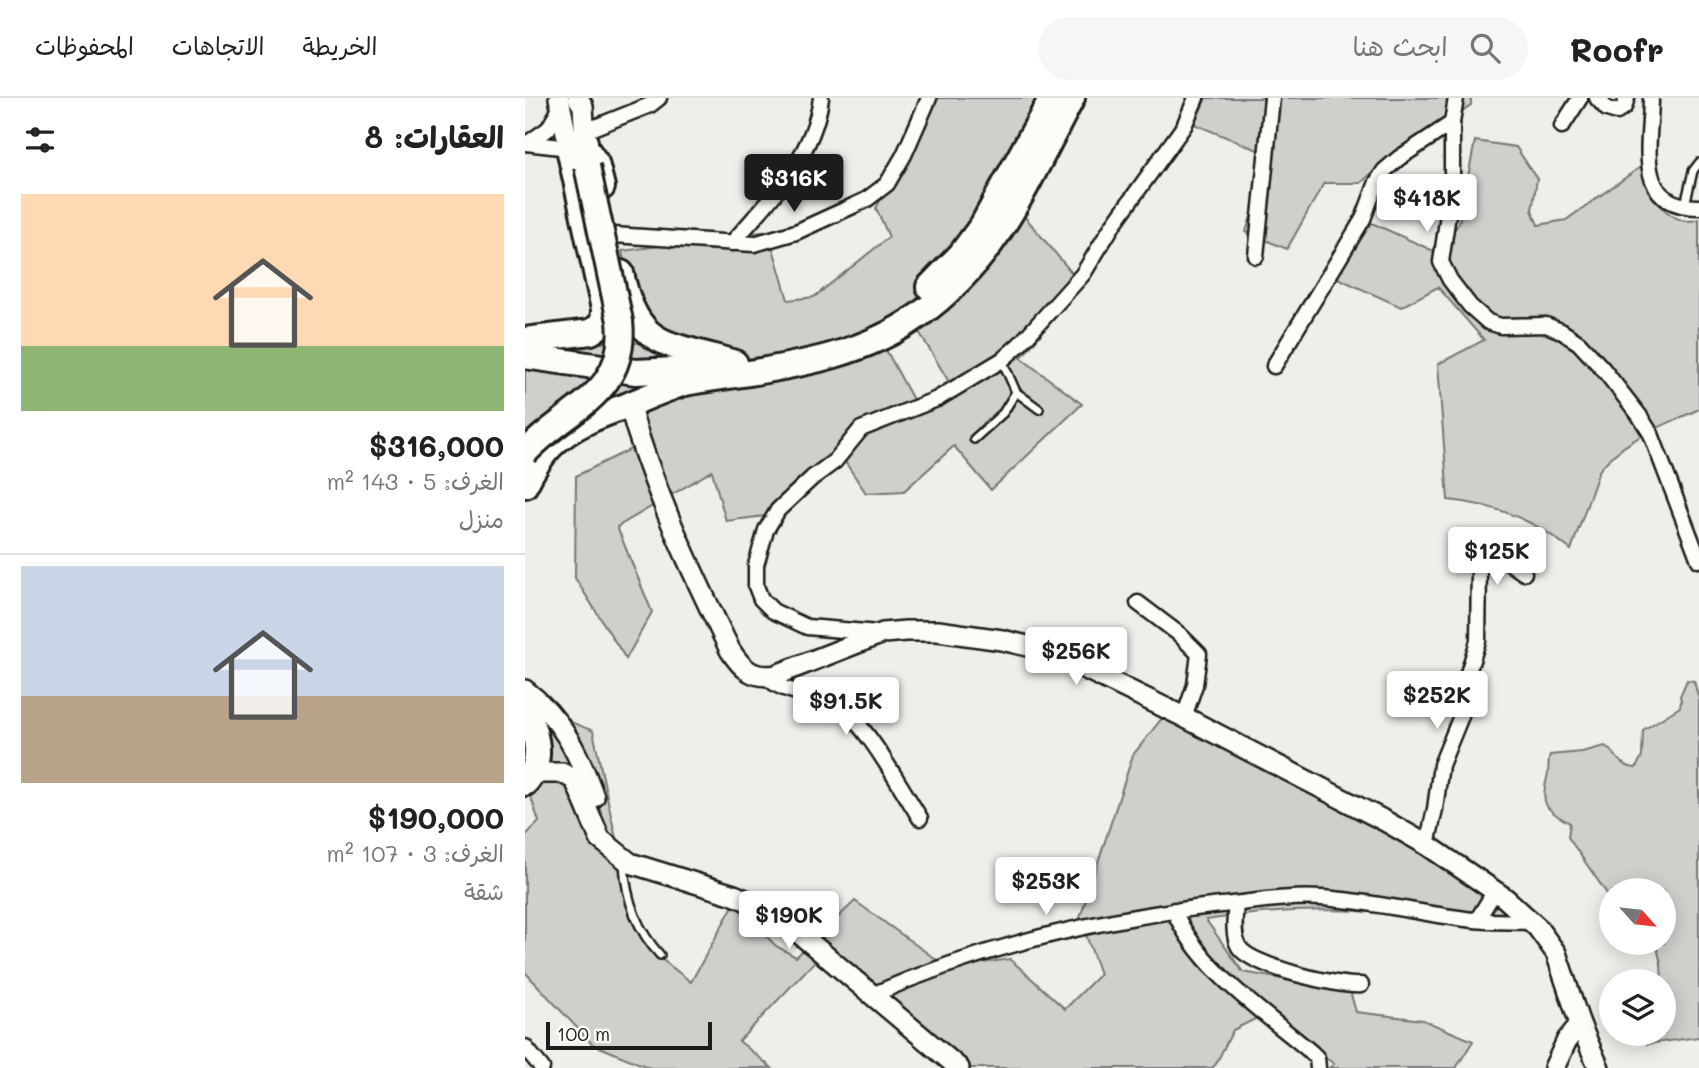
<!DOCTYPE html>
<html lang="ar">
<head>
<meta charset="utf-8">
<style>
  body { margin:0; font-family:Mali,"Playpen Sans Arabic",sans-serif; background:#f6f6f6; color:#222; direction:rtl; height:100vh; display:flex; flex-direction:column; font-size:26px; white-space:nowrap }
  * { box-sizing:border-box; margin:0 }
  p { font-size:23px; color:#767676 }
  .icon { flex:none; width:38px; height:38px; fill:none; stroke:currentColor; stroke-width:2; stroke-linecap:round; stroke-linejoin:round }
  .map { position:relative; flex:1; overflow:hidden; direction:ltr }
  .details { display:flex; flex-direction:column; background:#fff; width:525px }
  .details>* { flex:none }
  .needle { width:46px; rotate:117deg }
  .controls { position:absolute; left:1074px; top:780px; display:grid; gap:14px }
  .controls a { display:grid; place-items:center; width:77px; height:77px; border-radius:50%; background:#fff; box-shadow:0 4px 18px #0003; font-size:35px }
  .scale { position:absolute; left:21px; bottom:18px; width:166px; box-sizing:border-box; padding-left:7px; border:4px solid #1c1c1c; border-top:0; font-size:19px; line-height:24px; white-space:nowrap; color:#1c1c1c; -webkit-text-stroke:5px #fdfcf7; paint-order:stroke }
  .price { position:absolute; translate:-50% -60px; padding:0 16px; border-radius:7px; background:#fff; color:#222; font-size:23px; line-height:46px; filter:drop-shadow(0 2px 4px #0008) }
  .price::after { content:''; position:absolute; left:50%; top:42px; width:21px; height:16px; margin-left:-10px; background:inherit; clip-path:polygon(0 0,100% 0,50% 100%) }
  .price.selected { background:#1c1c1c; color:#fff }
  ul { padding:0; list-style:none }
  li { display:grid; align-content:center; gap:14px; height:371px; padding:0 21px }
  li+li { border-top:2px solid #e0e0e0 }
  li span { display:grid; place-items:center; height:217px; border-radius:0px; color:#555 }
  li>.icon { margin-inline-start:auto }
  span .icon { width:126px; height:126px; fill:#fffc; stroke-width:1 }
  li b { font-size:30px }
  h2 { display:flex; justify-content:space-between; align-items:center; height:84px; padding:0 21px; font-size:30px }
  header { display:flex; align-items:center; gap:42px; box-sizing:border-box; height:98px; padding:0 35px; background:#fff; border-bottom:2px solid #e0e0e0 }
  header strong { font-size:33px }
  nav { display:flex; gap:38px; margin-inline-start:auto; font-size:24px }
  .search { width:490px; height:63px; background:#f6f6f6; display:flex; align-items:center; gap:18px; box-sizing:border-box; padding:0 24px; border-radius:38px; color:#767676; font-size:26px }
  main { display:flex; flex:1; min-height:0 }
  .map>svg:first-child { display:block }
  .green { fill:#d0cfcc; stroke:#767674; stroke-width:2; fill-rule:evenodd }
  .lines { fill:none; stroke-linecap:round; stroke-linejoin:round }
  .lane-casing { stroke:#1c1c1c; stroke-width:12 }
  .street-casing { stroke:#1c1c1c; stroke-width:19 }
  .secondary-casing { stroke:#1c1c1c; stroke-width:24 }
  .highway-casing { stroke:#1c1c1c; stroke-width:30 }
  .lane { stroke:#fdfcf7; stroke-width:7 }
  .street { stroke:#fdfcf7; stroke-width:14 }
  .secondary { stroke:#fdfcf7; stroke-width:19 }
  .highway { stroke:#fdfcf7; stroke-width:24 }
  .highway-bridge-casing { stroke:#1c1c1c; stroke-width:30; stroke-linecap:butt }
  .highway-bridge { stroke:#fdfcf7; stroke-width:24 }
</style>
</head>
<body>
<header>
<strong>Roofr</strong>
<div class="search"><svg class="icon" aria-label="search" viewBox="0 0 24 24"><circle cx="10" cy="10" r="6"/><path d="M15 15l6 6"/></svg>ابحث هنا</div>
<nav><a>الخريطة</a><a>الاتجاهات</a><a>المحفوظات</a></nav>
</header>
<main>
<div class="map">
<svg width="1174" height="970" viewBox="0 0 1174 970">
  <rect width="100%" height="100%" fill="#f0eeea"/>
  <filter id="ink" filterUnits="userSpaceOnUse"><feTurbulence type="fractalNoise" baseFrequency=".0143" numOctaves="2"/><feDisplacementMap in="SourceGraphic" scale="14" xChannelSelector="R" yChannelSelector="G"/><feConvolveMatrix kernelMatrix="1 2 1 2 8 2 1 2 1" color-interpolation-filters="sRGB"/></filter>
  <g filter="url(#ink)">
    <g class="green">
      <path d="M412,0H544L495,113L557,187L496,260L557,306L466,392L429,348L379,393L341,395L316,358L248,417L201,423L187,373L92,429L127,514L101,561L50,480L51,378L110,349L103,312L19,363L0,352V245H116L97,153L243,133L263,202L289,199L364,139L351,110ZM387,222L427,289L392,309L354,239Z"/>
      <polygon points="681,0 946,0 946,7 849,73 836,85 799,85 762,151 721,134 745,57 669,26"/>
      <path d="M950,43L991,49L1012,81L1007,112L1013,127L1041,122L1121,65C1122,73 1122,85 1126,92C1134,110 1153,129 1174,121V311C1139,328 1097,341 1074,373L1046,452C1010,422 970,406 923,402L913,266L959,242L913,189L876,209L806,177L847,125L913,155L934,125Z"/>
      <path d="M0,580C19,619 31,617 68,633L97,769L101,798L134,859L166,884L209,806L251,848L271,859L330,803L423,870L485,861L540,911L575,876L555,820L608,657L638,619L705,642L993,807L970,832C873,810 778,806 681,822L718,874L825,893L831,914L898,922L948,943L931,970H804L809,966L742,915L708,932L691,966L687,970H437L291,862L214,943L247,970H125L67,946L0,874V738L14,724L2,687L0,686Z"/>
      <path d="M1162,582L1169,583L1174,602V939L1122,946L1124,936H1139V884H1137L1136,866L1131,845H1139V793H1087V803L1043,739L1045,725C1020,712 1015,706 1022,680C1025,671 1022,665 1025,657L1057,654L1080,648C1092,656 1094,669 1111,670L1117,658L1118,632L1155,609L1156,603L1155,598Z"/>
    </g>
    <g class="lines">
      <g class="lane-casing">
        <g id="lane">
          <polyline points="1160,107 1168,73 1174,65"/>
          <polyline points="477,262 491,294 514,311"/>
          <polyline points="449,341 478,315 491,294"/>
          <path d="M99,766C101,801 111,831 135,857"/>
        </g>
      </g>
      <g class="street-casing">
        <g id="street">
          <polyline points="931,0 927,25 927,89 916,164 925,182 945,208 963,224 976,228 1021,227 1036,233 1054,245 1078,271 1114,317 1126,336 1174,462"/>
          <polyline points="1072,0 1082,11 1092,14 1099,9 1102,0"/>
          <path d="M1126,0C1126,44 1107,109 1174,109"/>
          <polyline points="1037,28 1055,0"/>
          <polyline points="60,33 125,7 134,0"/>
          <polyline points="1,45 44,50"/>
          <polyline points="3,45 23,31 36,9"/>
          <polyline points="88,137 229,146 271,134 341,102 362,86 379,57 404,0"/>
          <path d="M207,145C244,103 289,58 296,0"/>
          <polyline points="731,158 747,0"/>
          <polyline points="749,268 838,121 852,84 859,73 874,60 927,25"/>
          <polyline points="613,505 654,536 674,556 670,587 659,619"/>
          <polyline points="353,535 282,529 248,513 236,501 231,488 231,467 241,432 253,412 287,380 310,363 336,331 412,301 477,262 495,246 558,176 588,127 659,28 671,0"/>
          <path d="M241,578C259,598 289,593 311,606C341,624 375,689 395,720"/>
          <polyline points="902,747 910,711 916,667 936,618 938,591 953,543 954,470 960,458 972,456 999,475"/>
          <path d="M711,806C710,818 707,837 714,849C725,868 814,889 836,887"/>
          <path d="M649,812C672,870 740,915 786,954L792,960L793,970"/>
          <polyline points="952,822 970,793"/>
          <path d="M347,897C458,848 576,820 696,807C729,804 762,798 796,800C848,803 897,816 949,822C968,824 988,823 1007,824"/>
          <polyline points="0,949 17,970"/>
        </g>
      </g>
      <g class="secondary-casing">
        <g id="secondary">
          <polyline points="34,0 44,50"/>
          <polyline points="53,0 58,8 60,44"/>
          <path d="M104,306C128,392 166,472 205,552C217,571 228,581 251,577L358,535L381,533H413L477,542L511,550L540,561L659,619L860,723L902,747L980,800L1012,829L1031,855L1055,926L1074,970"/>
          <path d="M0,592C37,620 54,656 69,699"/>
          <polyline points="8,675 37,675 50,682 75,741 105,765 209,797 232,807 263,826 434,970"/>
          <polyline points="1029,970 1042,942 1055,926"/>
        </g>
      </g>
      <g class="highway-casing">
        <g id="highway">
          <polyline points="60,44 60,49 71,65 77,89"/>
          <path d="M96,175C112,254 145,244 210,265"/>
          <polyline points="404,189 436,156 458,126 527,0"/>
          <path d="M0,242L66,234C76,228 79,223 79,211L44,50"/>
          <polyline points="0,258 111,274 170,271"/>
          <path d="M0,387C7,373 15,359 26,348C46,328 75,317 101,308C120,300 140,291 160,285C179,281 199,279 218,276C279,266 341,255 393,218C475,159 501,85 547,0"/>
          <path d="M0,605C9,632 22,661 0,685"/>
        </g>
      </g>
      <use href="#lane" class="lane"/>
      <use href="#street" class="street"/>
      <use href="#secondary" class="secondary"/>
      <use href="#highway" class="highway"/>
      <g class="highway-bridge-casing">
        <path id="highway-bridge" d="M0,355C41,310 103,297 95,223L62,68"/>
      </g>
      <use href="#highway-bridge" class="highway-bridge"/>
    </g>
  </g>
</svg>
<div class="controls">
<a><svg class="needle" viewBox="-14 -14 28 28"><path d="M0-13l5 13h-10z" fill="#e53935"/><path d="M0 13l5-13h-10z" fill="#767676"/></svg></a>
<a><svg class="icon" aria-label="layers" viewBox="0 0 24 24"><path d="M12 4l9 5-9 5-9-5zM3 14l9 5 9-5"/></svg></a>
</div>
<div class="scale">100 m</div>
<b class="price selected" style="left:269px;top:116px">$316K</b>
<b class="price" style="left:902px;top:136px">$418K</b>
<b class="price" style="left:972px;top:489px">$125K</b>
<b class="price" style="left:551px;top:589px">$256K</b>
<b class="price" style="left:912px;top:633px">$252K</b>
<b class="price" style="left:321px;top:639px">$91.5K</b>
<b class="price" style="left:521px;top:819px">$253K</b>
<b class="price" style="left:264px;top:853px">$190K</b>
</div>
<section class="details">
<h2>العقارات: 8<svg class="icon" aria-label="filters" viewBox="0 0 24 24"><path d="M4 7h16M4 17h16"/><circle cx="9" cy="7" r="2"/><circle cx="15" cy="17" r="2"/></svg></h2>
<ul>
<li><span style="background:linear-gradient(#ffd9b3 70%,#8fb573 0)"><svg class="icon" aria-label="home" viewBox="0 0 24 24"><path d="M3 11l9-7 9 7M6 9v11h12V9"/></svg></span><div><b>$316,000</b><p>الغرف: 5 · 143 m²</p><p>منزل</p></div></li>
<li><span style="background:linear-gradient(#c9d6e8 60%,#b9a48a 0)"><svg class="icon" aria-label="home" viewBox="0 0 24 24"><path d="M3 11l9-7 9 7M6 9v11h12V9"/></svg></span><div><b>$190,000</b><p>الغرف: 3 · 107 m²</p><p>شقة</p></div></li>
</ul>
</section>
</main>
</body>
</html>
